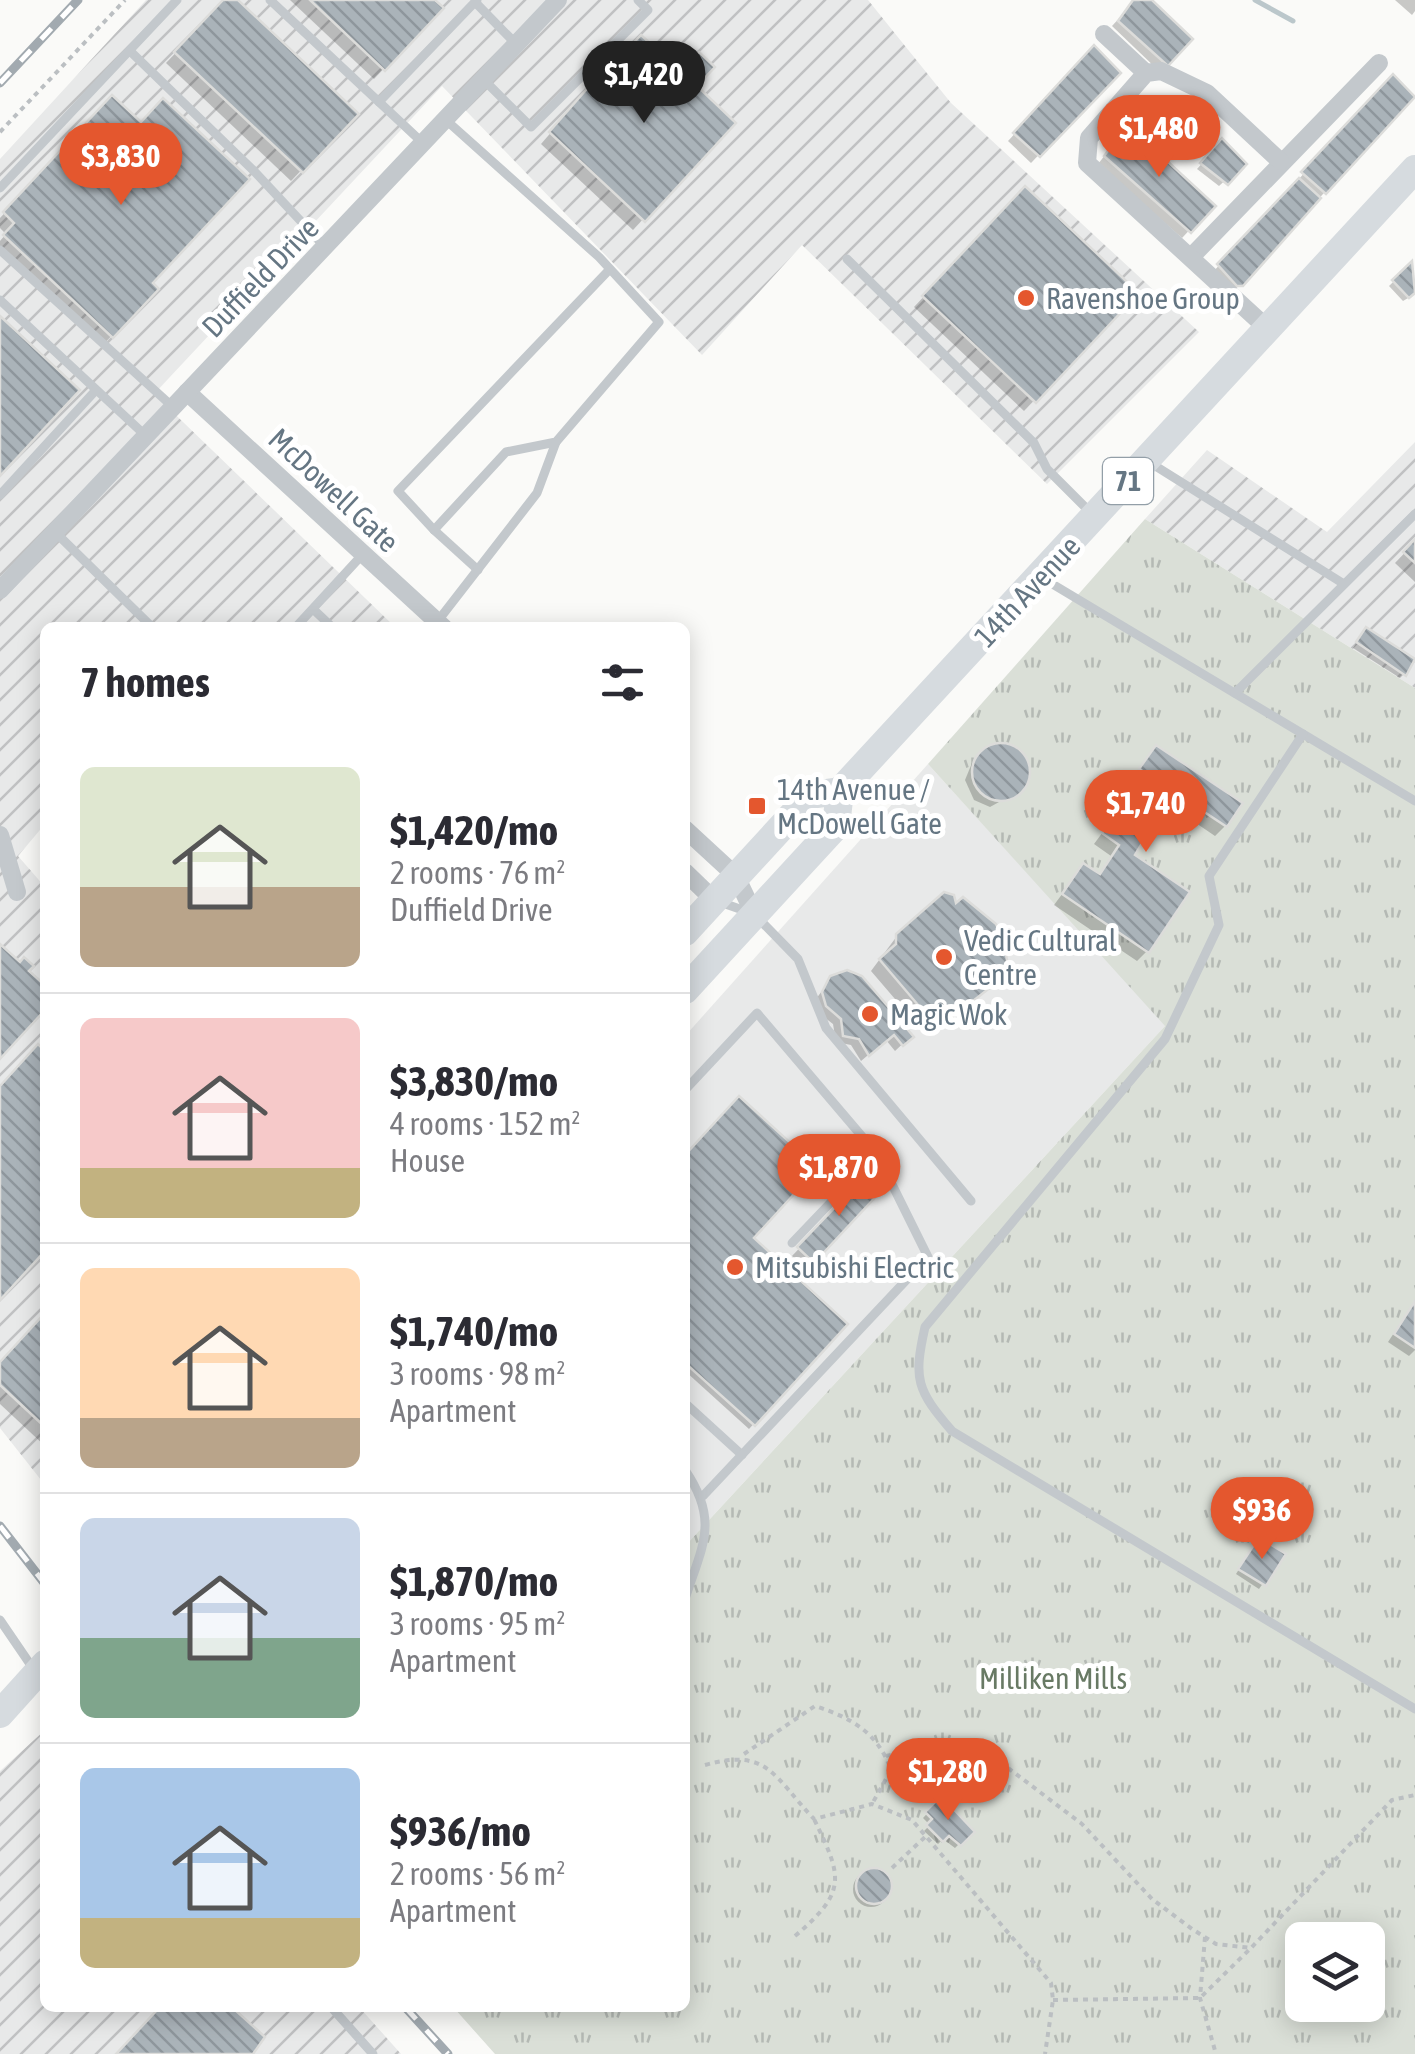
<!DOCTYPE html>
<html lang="en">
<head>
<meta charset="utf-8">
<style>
  body { margin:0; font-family:"Asap Condensed",sans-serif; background:#f7f7f7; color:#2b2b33; height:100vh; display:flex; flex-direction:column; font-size:38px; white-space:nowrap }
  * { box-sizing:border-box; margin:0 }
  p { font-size:32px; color:#7c7c81 }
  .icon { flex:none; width:55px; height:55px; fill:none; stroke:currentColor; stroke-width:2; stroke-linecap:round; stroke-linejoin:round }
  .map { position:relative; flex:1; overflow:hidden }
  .panel { position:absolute; left:40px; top:622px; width:650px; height:1390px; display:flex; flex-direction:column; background:#fff; border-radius:15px; box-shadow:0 5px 25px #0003 }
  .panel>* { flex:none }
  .tools { position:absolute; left:1285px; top:1922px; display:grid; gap:20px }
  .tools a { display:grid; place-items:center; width:100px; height:100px; border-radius:15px; background:#fff; box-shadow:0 5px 25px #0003; font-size:50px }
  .price { position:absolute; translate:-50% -85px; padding:0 22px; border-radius:35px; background:#e4572e; color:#fff; font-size:32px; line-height:65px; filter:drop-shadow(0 2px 5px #0008) }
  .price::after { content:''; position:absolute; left:50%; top:60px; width:30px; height:22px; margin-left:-15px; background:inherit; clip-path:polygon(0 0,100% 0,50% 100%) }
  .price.on { background:#222; color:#fff }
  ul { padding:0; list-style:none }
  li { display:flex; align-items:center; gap:30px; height:250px; padding:0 40px }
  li+li { border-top:2px solid #e1e1e2 }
  li span { display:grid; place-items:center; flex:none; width:280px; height:200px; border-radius:15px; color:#555 }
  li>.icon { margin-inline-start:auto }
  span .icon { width:120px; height:120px; fill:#fffc; stroke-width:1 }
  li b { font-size:42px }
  h2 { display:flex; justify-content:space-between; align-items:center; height:120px; padding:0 40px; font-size:42px }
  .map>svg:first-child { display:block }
  .built { fill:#e8e9e9 }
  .industrial { fill:url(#industrial-furrows) }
  .park { fill:url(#park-tufts); fill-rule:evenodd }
  .shadow { fill:#0003 }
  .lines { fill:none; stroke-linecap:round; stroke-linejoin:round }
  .stream { stroke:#bbc7cb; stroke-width:5 }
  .building { fill:url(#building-back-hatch); stroke:#dcdcda; stroke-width:2.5 }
  .path { stroke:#bbbfc2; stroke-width:4; stroke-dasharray:5 5; stroke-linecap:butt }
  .lane { stroke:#c3c8cc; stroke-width:9 }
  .street { stroke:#c3c8cc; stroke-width:18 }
  .primary { stroke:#d6dbdf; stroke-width:28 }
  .rail-casing { stroke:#a2aab0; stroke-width:9 }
  .rail { stroke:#fff; stroke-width:5; stroke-dasharray:15; stroke-linecap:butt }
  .poi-dot { fill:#e4572e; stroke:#fff; stroke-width:4 }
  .labels { text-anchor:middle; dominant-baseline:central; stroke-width:10; stroke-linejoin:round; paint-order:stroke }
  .shield { fill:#fff; stroke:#939fa8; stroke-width:2.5 }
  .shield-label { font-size:28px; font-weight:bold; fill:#657683 }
  .street-label { font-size:30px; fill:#657683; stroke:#fff }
  .poi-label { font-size:30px; fill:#657683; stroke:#fff; text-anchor:start }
  .park-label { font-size:30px; fill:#687a64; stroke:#fff }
</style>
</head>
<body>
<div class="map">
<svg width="1415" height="2054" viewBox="0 0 1415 2054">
  <defs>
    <pattern id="industrial-furrows" width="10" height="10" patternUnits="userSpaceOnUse" patternTransform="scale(2.5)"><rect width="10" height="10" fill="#e8e9e9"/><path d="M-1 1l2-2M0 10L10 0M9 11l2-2" fill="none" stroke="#c0c1c2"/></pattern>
    <pattern id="park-tufts" width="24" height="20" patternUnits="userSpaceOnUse" patternTransform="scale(2.5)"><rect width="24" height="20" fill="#dadfd7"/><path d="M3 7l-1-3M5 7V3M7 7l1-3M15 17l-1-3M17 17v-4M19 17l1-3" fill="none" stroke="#b4b9b4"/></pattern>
    <pattern id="building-back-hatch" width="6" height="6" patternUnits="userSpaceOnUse" patternTransform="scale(2.5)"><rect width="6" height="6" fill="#aab3b9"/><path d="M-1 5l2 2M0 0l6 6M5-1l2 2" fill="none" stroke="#8e969c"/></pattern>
  </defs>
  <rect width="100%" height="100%" fill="#fafaf8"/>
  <polygon class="built" points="928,764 1166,1025 685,1546 685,1036"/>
  <g class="industrial">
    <polygon points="146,0 868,0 951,103 1199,332 1047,484 802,245 702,355 442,86 154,394 395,627 45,628 45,824 18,856 45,887 45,1485 0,1428 0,159"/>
    <polygon points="1415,442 1415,688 1145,519 1207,450 1327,532"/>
    <polygon points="45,1730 45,2008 360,2008 401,2054 0,2054 0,1771"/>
  </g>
  <path class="park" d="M1145,519L1415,688V2054H495L454,2008H685V1546L1165,1026L928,764ZM1302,1940H1368V2005H1302Z"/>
  <g class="shadow">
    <polygon points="226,0 234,0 355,114 291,181 166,63"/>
    <polygon points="290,0 432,0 441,8 374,79"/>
    <polygon points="1136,0 1148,0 1190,39 1159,71 1112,26"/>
    <polygon points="1395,0 1415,0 1415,11 1412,15"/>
    <polygon points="1094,48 1117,73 1031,163 1008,141"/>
    <polygon points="612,62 693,87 732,123 633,230 541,144"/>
    <polygon points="1393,77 1412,97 1233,292 1212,273"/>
    <polygon points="112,99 150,284 155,289 102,346 0,251 0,241 6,234 0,228 0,218"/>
    <polygon points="1184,101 1204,120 1175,147 1163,135 1170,128 1164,122"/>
    <polygon points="1121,135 1212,206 1182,238 1098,164"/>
    <polygon points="1222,142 1243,164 1219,186 1197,169"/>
    <polygon points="1025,189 1136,293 1024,411 914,307"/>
    <polygon points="1412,264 1415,294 1403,301 1389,286"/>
    <polygon points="1415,542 1415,582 1395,563"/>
    <polygon points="1362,634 1404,674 1400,678 1353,648"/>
    <polygon points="998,745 1017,751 1027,771 1019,791 990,807 974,800 965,780 972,763"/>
    <polygon points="1156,748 1225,826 1215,836 1165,802 1132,856 1147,951 1137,961 1054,905 1083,866 1098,876 1111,856 1094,844 1129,797 1140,804 1149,792 1131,780"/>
    <polygon points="897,936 996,982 931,1033 917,1016 913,1020 871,971"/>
    <polygon points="833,976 911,1036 895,1051 886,1040 861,1061 851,1045 836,1042 833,1024 820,1014 816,999"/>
    <polygon points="685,1158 750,1238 845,1324 749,1429 685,1371"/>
    <polygon points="866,1178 879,1190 805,1268 792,1256"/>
    <polygon points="1415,1301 1415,1350 1409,1356 1388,1342"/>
    <polygon points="45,1316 45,1446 0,1404 0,1365"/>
    <polygon points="1255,1544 1283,1555 1259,1589 1236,1574"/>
    <polygon points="941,1799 971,1832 955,1848 943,1839 938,1844 924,1831 930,1825 923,1818"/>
    <circle cx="871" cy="1889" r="18"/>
  </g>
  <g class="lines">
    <polyline class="stream" points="1255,0 1293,21"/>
  </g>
  <g class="building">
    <polygon points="223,0 238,0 359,114 303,173 174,52"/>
    <polygon points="310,0 435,0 444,8 385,71"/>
    <polygon points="1133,0 1152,0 1193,39 1168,66 1118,21"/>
    <polygon points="641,35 681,72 699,52 715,67 697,86 736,123 645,222 549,132 622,49 625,52"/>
    <polygon points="1094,45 1121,73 1040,157 1013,133"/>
    <polygon points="1393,74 1415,97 1326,194 1301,172"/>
    <polygon points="112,95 141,122 163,98 250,179 153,283 159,289 113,338 3,235 14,223 3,212"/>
    <polygon points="1184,97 1208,120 1181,144 1165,129 1172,122 1166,116"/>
    <polygon points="1128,125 1216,206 1191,233 1104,156"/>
    <polygon points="1222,138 1247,164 1228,185 1200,163"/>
    <polygon points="1299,178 1321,198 1243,286 1237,286 1217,264"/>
    <polygon points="1025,186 1139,293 1036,403 922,296"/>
    <polygon points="1412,261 1415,293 1409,298 1392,280"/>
    <polygon points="0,316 80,390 0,476"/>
    <polygon points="1415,539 1415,563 1403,552"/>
    <polygon points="1366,627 1415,659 1406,676 1356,642"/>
    <circle cx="1001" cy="772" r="29"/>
    <polygon points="1156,745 1243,803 1227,827 1174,792 1165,805 1135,855 1190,892 1149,953 1062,894 1083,863 1100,874 1119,845 1102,833 1129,794 1153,810 1158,802 1147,795 1157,781 1139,769"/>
    <polygon points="944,892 954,895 956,903 963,897 996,924 1004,941 1009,973 942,1025 928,1008 924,1012 879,959 896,944 896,934"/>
    <polygon points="0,944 20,962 24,957 34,966 29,971 45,985 45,1010 0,1059"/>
    <polygon points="847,970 862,976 914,1037 903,1046 894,1035 869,1056 859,1039 843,1036 841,1019 826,1006 822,992 830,976"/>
    <polygon points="38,1044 45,1051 45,1251 0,1300 0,1086"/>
    <polygon points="739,1096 818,1168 754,1238 848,1324 755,1426 685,1363 685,1155"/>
    <polygon points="866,1175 882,1190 814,1263 797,1247"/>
    <polygon points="1415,1301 1415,1348 1394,1334"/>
    <polygon points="45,1313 45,1427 0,1385 0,1362"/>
    <polygon points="1259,1537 1286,1554 1266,1586 1238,1569"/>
    <polygon points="941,1796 975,1832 961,1846 949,1836 943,1842 926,1825 932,1819 925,1812"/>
    <circle cx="874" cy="1886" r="18"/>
    <polygon points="159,2008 233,2008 265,2037 253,2054 116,2054"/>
  </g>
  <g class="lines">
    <g class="path">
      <polyline points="0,132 125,0"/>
      <path d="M744,1754L815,1706C852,1718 878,1733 891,1770L872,1804"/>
      <polyline points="886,1756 941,1743 987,1752 1082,1824 1152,1899 1192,1929 1216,1944 1251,1948 1392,1800 1415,1795"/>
      <path d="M705,1765C768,1747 774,1777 814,1819L872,1804L912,1820L1051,1983L1053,2000L1045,2054"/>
      <polyline points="892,1868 925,1837"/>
      <path d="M795,1936C848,1891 842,1877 814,1819"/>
      <polyline points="1205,1937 1200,1998 1216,2054"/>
      <polyline points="1053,2000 1200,1998 1251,1948"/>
    </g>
    <g class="lane">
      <polyline points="270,0 425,145"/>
      <polyline points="475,2 517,45"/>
      <polyline points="130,51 254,171 324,246"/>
      <polyline points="484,80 531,127 648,10 638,0"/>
      <polyline points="379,102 477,0"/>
      <polyline points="447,121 599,257 659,322 556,442 506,452 434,530 398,491 610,269"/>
      <polyline points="0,188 177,0"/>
      <polyline points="0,250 173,407"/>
      <polyline points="847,259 1034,443 1047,469 1090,512"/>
      <polyline points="0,300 146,436"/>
      <polyline points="1149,462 1344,584"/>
      <polyline points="0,495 96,390"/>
      <polyline points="434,530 478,570"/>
      <polyline points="55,532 153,628"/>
      <polyline points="1044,579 1415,801"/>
      <polyline points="313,609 333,628"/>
      <polyline points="437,622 537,493 556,442"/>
      <polyline points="295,628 363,554"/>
      <polyline points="1235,693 1415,514"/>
      <path d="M1303,734L1209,876L1219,925L1165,1039L925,1327C913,1380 917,1390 952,1431L1415,1709"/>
      <polyline points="717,901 754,914 798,959 826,1028 971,1201"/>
      <polyline points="685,1090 757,1013 877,1154 792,1243"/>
      <polyline points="685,1403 742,1455"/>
      <path d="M685,1470C720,1521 702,1546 685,1599"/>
      <polyline points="703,1496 928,1257 877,1154"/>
      <polyline points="0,1620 45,1686"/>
      <polyline points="332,2008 373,2054"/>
    </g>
    <g class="street">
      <polyline points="1104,34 1146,73"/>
      <polyline points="1192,256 1379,63"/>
      <polyline points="1268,329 1087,163 1089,138 1146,73 1161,71 1207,93 1280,161"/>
      <polyline points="187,392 444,628"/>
      <polyline points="0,590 558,0"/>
      <polyline points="685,829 736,876 754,914"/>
      <polyline points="0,835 17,892"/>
      <polyline points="685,872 714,900"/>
    </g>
    <g class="primary">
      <polyline points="685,932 811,795 840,791"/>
      <polyline points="685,990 836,826 840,791 1415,169"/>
      <polyline points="0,1714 45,1664"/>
    </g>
    <g class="rail-casing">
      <g id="rail">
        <polyline points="0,83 78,0"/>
        <polyline points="0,1526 45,1584"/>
        <polyline points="406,2008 448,2054"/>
      </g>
    </g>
    <use href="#rail" class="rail"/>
  </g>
  <g class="poi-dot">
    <circle cx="1026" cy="298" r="10"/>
    <rect x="747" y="796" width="20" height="20" rx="5"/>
    <circle cx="944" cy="957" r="10"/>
    <circle cx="870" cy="1014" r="10"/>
    <circle cx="735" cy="1267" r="10"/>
  </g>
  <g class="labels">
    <rect class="shield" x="1103" y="458" width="50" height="46" rx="8"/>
    <g class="shield-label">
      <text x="1128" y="481">71</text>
    </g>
    <g class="street-label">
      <text transform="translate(260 277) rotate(-46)">Duffield Drive</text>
      <text transform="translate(334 490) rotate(43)">McDowell Gate</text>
      <text transform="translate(1027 591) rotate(-47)">14th Avenue</text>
    </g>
    <g class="poi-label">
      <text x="1046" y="298">Ravenshoe Group</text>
      <text x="777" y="789">14th Avenue /<tspan x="777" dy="34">McDowell Gate</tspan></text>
      <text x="964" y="940">Vedic Cultural<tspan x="964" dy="34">Centre</tspan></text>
      <text x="890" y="1014">Magic Wok</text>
      <text x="755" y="1267">Mitsubishi Electric</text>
    </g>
    <g class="park-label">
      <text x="1053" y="1678">Milliken Mills</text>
    </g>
  </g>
</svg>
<div class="tools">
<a><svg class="icon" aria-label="layers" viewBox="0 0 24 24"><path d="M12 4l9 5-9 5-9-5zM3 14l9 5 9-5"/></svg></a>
</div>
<b class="price on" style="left:644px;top:126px">$1,420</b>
<b class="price" style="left:1159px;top:180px">$1,480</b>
<b class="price" style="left:121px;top:208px">$3,830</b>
<b class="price" style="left:1146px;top:855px">$1,740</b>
<b class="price" style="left:839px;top:1219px">$1,870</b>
<b class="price" style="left:1262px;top:1562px">$936</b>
<b class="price" style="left:948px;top:1823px">$1,280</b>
<section class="panel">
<h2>7 homes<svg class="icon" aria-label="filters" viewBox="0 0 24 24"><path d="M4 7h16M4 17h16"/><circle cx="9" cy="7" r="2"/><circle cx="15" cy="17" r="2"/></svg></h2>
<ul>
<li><span style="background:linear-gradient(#dfe7d0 60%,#b9a48a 0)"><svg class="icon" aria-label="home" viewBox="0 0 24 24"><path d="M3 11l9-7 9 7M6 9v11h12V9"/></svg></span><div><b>$1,420/mo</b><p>2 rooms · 76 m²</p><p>Duffield Drive</p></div></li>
<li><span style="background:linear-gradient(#f6c9c9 75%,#c2b280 0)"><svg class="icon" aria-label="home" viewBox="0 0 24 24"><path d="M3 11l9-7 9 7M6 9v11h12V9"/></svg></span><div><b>$3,830/mo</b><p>4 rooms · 152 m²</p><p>House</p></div></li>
<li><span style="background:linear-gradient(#ffd9b3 75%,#b9a48a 0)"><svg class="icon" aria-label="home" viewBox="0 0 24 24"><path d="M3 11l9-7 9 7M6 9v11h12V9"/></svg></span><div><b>$1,740/mo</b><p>3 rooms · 98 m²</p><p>Apartment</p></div></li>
<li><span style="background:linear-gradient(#c9d6e8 60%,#7fa58c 0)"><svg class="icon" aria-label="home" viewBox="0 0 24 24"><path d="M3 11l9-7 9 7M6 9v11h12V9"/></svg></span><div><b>$1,870/mo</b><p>3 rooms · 95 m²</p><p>Apartment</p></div></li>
<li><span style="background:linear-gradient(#a9c7e8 75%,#c2b280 0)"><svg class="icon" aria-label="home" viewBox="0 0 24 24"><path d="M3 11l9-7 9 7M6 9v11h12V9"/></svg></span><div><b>$936/mo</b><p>2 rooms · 56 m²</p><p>Apartment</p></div></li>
</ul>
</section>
</div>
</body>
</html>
